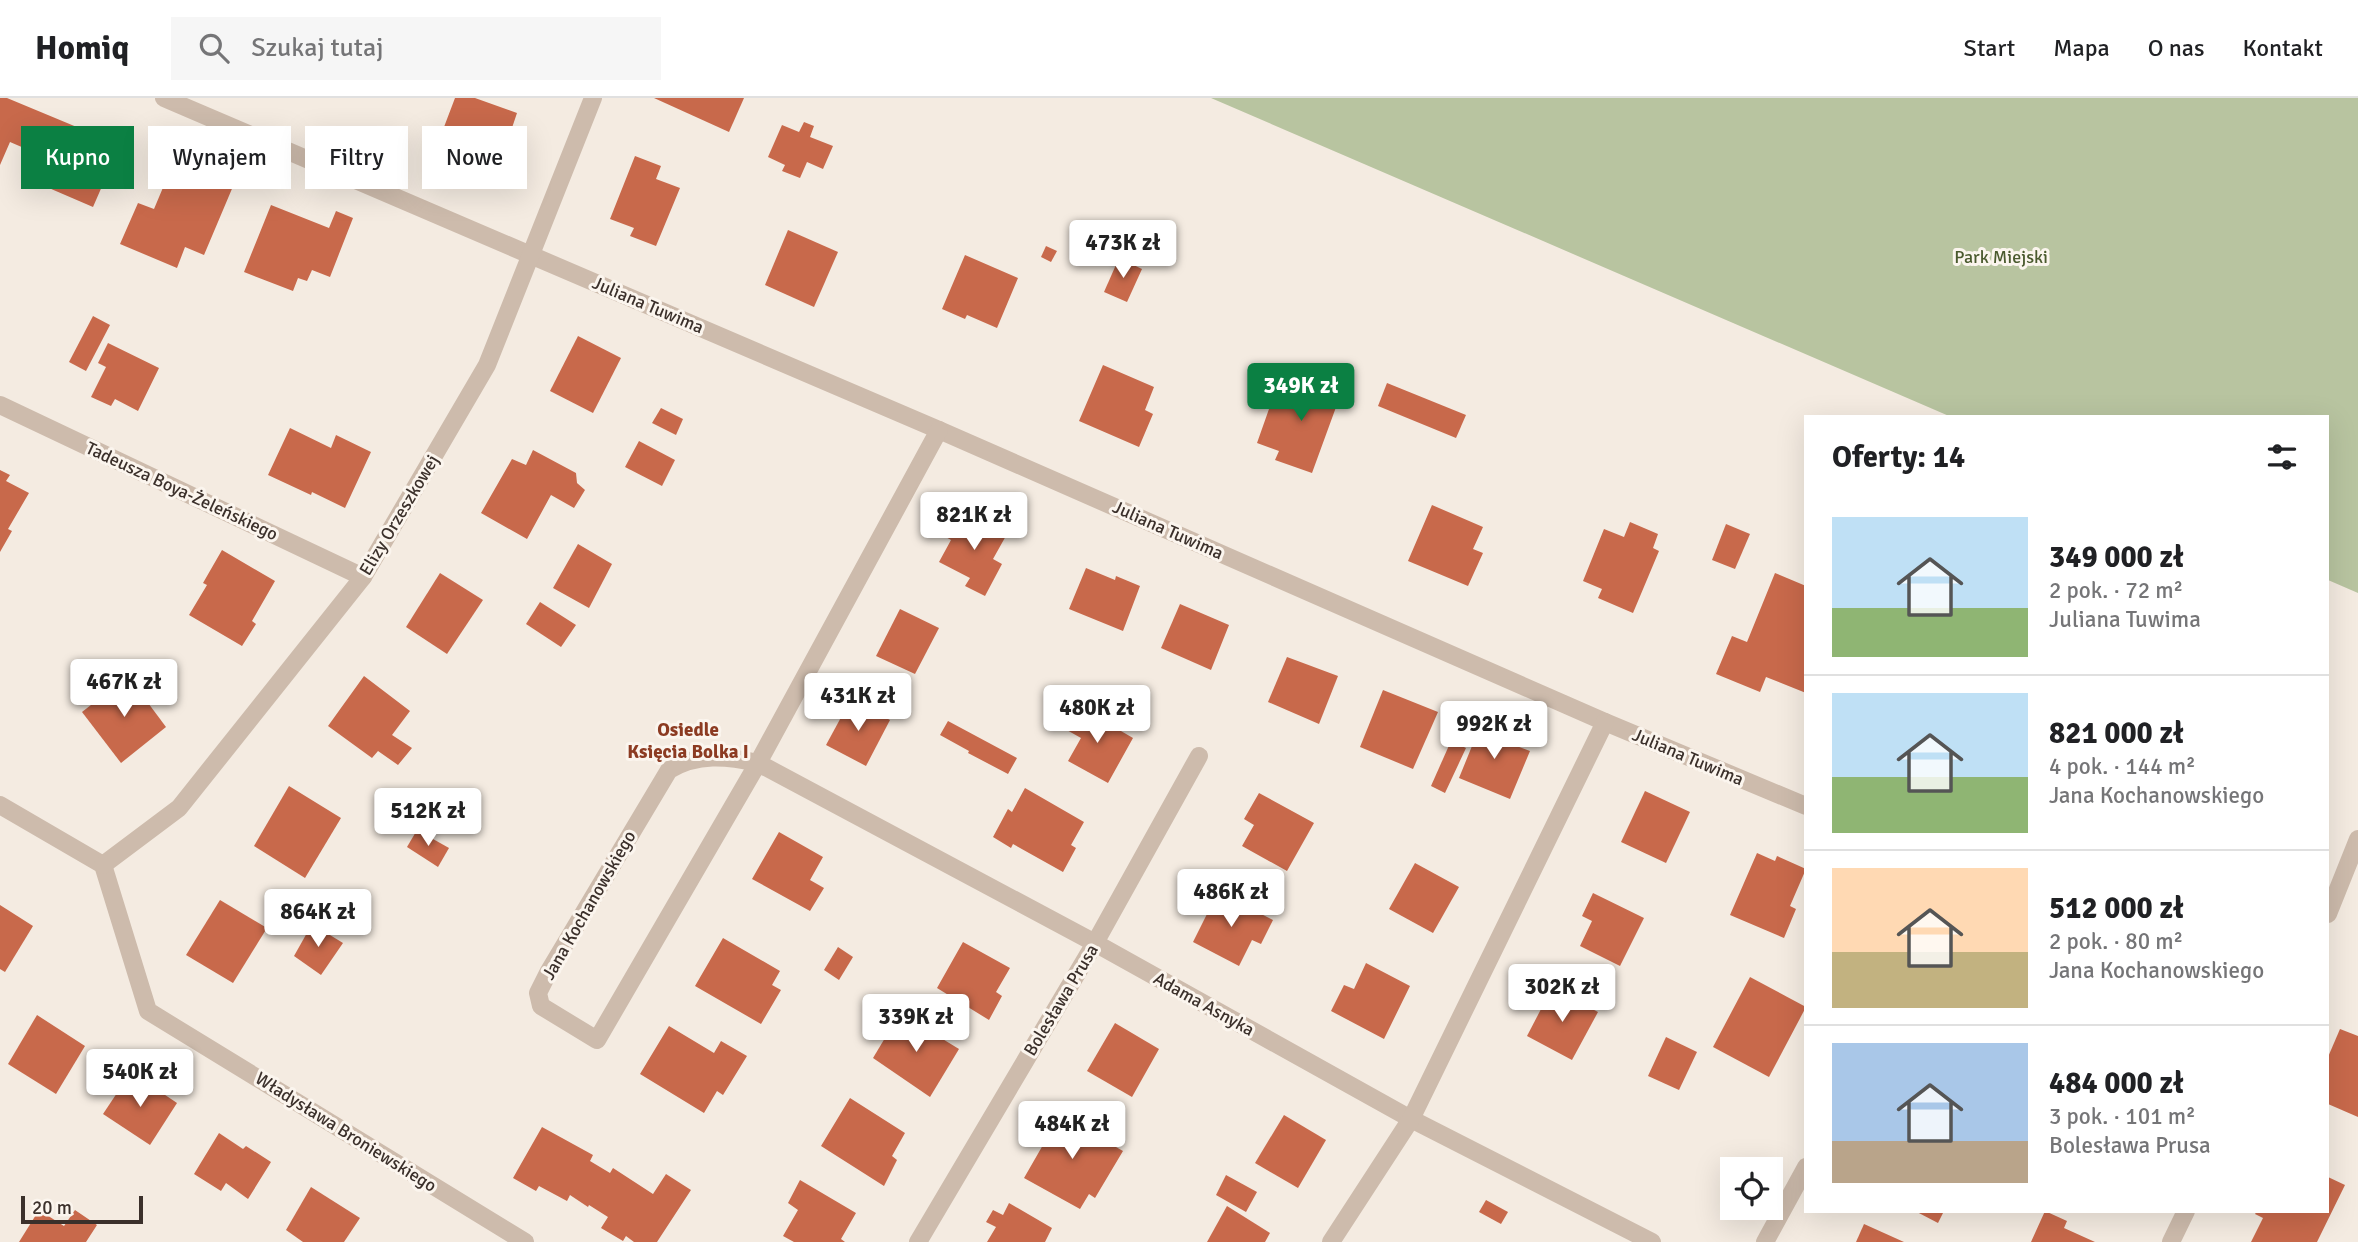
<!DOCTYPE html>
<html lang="pl">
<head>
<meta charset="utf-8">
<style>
  body { margin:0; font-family:Signika,sans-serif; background:#f6f6f6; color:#202124; height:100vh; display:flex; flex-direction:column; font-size:26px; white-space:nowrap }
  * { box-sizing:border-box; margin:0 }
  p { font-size:23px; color:#757577 }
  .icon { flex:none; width:38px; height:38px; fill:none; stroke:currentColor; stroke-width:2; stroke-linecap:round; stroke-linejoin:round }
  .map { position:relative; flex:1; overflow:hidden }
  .sheet { position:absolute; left:1804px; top:317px; width:525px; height:798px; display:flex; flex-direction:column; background:#fff; border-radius:0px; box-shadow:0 7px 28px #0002 }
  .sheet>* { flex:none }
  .guide { position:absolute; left:21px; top:28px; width:665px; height:63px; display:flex; gap:14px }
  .controls { position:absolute; left:1720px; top:1059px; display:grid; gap:14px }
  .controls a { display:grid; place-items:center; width:63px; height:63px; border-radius:0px; background:#fff; box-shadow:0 7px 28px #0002; font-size:35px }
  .scale { position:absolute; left:21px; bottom:18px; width:122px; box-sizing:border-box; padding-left:7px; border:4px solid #3b302b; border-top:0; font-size:19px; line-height:24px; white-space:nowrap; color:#3b302b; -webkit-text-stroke:5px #fbf5ee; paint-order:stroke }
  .price { position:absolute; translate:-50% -60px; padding:0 16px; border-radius:7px; background:#fff; color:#222; font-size:23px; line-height:46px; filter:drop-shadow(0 2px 4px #0008) }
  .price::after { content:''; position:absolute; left:50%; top:42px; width:21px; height:16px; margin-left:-10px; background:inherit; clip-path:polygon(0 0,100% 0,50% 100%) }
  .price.current { background:#0b8043; color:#fff }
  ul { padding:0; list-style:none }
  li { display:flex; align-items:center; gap:21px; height:175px; padding:0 28px }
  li+li { border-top:2px solid #e0e0e0 }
  li span { display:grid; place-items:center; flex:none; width:196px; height:140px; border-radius:0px; color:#555 }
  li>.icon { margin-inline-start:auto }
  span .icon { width:84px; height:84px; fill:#fffc; stroke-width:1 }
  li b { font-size:30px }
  h2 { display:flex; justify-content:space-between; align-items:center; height:84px; padding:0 28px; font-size:30px }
  .tag { padding:0 24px; border-radius:0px; background:#fff; box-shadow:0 7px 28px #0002; font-size:24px; line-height:63px }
  .tag.current { background:#0b8043; color:#fff }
  header { display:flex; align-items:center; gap:42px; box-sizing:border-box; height:98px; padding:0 35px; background:#fff; border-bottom:2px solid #e0e0e0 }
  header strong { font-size:33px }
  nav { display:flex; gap:38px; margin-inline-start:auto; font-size:24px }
  .search { width:490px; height:63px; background:#f6f6f6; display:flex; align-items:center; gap:18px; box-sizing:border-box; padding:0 24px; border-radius:0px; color:#757577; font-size:26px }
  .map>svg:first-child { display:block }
  .green { fill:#b8c4a0 }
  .building { fill:#c8694b }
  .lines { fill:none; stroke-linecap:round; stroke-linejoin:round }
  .minor { stroke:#cdbbac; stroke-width:18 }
  .labels { text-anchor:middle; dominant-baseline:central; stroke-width:6; stroke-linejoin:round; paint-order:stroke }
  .park-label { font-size:18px; fill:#4a5a2e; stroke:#fbf5ee }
  .street-label { font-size:18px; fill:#3b302b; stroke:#fbf5ee }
  .neighbourhood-label { font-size:19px; font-weight:bold; fill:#8c3b22; stroke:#fbf5ee }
</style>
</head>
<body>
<header>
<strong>Homiq</strong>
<div class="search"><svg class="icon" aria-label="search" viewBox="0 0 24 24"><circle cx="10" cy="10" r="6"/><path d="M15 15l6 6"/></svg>Szukaj tutaj</div>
<nav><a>Start</a><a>Mapa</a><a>O nas</a><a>Kontakt</a></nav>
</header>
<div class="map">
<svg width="2358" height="1144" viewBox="0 0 2358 1144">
  <rect width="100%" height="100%" fill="#f4ebe1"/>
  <polygon class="green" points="1211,0 2358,0 2358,495 2328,482 2328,318 1949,318"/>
  <g class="building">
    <polygon points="0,0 7,0 120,47 93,109 21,78 31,53 10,44 0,67"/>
    <polygon points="455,0 475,0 517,15 493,86 435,65 448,30 444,29"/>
    <polygon points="654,0 744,0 729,34"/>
    <polygon points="804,24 814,28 810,39 833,48 823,71 807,64 800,80 782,73 785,67 768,59 782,27 799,34"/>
    <polygon points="635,58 661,68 656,81 680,90 656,148 630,138 634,130 610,121"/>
    <polygon points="175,61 234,86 204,157 185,149 177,170 120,146 138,105 154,111"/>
    <polygon points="271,107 329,130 336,113 353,120 330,179 312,172 307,183 298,180 293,193 244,174"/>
    <polygon points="788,132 838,154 814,209 765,187"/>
    <polygon points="1046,148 1057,153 1051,164 1041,159"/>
    <polygon points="965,157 1018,180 997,230 967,217 965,221 942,211"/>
    <polygon points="1119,160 1142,171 1127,204 1104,194"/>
    <polygon points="93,218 110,227 86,273 69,264"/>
    <polygon points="578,238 621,260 593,315 550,293"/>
    <polygon points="108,245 159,270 138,313 115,301 111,308 91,299 106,269 98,265"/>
    <polygon points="1103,267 1154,289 1145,312 1153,316 1139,349 1079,323"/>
    <polygon points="1304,276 1343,290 1312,375 1275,362 1279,353 1257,345 1275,294 1295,302"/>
    <polygon points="1387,285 1466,317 1456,340 1378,308"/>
    <polygon points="661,310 683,321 676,337 652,325"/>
    <polygon points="290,330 331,350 336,337 371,354 345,410 312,394 311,397 268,377"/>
    <polygon points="639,343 675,362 662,388 625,369"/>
    <polygon points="533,352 576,375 577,385 585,392 574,410 551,397 527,441 481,415 512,361 526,367"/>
    <polygon points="0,372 10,377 6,383 29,395 8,431 12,433 0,454"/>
    <polygon points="1432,407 1483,429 1473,451 1483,455 1468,488 1408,463"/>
    <polygon points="966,414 1007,436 993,461 1002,466 985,498 965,488 970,480 939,464 951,442 944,438 952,423 959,427"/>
    <polygon points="1630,424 1658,436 1653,450 1659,453 1633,515 1598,500 1602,491 1583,483 1604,431 1624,439"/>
    <polygon points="1726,426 1750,436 1735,471 1712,462"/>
    <polygon points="578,446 612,466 589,510 553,490"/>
    <polygon points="222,452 275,483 252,523 256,526 242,548 189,517 207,487 203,485"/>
    <polygon points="1086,470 1115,482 1116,478 1140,488 1123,533 1069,511"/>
    <polygon points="440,475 483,502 447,556 406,529"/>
    <polygon points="1775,475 1806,488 1806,595 1766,579 1760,594 1716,576 1732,538 1747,544"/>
    <polygon points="540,504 576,527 561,549 526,526"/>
    <polygon points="1180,506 1229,527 1211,572 1161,550"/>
    <polygon points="900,511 939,530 915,576 876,558"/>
    <polygon points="1287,559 1338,578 1319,626 1268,604"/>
    <polygon points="128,578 166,629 121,665 82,614"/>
    <polygon points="364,578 410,613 392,637 412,650 398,667 378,653 372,660 328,628"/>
    <polygon points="1383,592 1438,614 1413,671 1360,649"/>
    <polygon points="851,601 890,622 866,668 826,647"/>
    <polygon points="1078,608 1133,640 1108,685 1068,663 1081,640 1065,631"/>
    <polygon points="1483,621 1508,629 1503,643 1530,653 1510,701 1459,680"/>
    <polygon points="948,623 1017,660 1008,676 968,655 969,653 940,637"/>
    <polygon points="1451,643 1466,650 1445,695 1431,688"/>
    <polygon points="289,688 341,720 305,780 254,748"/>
    <polygon points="1025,690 1084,724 1071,747 1076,750 1063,774 1013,746 1011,750 993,739 1008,711 1012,714"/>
    <polygon points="1645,693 1690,714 1666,765 1621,744"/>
    <polygon points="1259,695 1314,725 1287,773 1242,748 1254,727 1244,721"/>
    <polygon points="417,732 449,750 438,769 407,749"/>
    <polygon points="779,734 823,759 810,782 824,790 810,813 752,781"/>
    <polygon points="1757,755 1775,763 1777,758 1806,771 1790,808 1796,811 1784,840 1730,817"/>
    <polygon points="1415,765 1459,789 1433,835 1389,811"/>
    <polygon points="1218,794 1273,822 1261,846 1252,842 1239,868 1193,844"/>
    <polygon points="1593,795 1644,820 1620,868 1580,848 1592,823 1582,818"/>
    <polygon points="220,802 267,830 233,885 186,857"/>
    <polygon points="0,807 33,828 5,874 0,871"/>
    <polygon points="312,826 343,845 321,877 294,858"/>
    <polygon points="723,840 780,873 772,887 781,892 761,926 695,888"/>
    <polygon points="963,844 1010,870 996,894 1002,898 989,922 937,890"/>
    <polygon points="838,849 853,859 839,882 824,872"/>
    <polygon points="1366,865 1410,888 1384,941 1331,913 1344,887 1354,891"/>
    <polygon points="1750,879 1806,909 1769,979 1713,949"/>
    <polygon points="1552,890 1598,914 1572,962 1527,938"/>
    <polygon points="900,915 959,951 930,999 873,960"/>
    <polygon points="37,917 85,948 56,996 8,966"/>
    <polygon points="1115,925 1159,951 1132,999 1087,973"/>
    <polygon points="669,928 714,955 721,943 747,958 723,997 717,993 704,1015 640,976"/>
    <polygon points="2340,931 2358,938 2358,1019 2328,1006 2328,959"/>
    <polygon points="1666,939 1697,954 1679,992 1648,978"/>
    <polygon points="131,974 177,1005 150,1047 103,1016"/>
    <polygon points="850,1000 905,1035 892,1058 897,1062 884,1088 821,1048"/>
    <polygon points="1053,1013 1123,1053 1095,1100 1089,1096 1080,1111 1024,1080 1047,1040 1040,1036"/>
    <polygon points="1284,1017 1326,1042 1298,1090 1255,1065"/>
    <polygon points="542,1029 593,1057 590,1063 610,1075 613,1070 653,1096 666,1076 691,1092 657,1144 634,1144 626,1138 623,1143 601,1130 608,1119 589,1107 588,1109 570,1097 567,1103 539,1088 536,1093 513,1080"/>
    <polygon points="219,1035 243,1051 246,1048 271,1064 248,1101 226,1085 221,1093 194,1076"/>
    <polygon points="1226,1077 1257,1094 1246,1114 1216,1097"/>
    <polygon points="2328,1079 2345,1087 2317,1144 2251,1144 2263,1120 2255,1116 2257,1113 2328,1113"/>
    <polygon points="800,1082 856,1115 841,1141 845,1144 794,1144 783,1138 798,1112 788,1105"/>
    <polygon points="311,1089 360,1120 344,1144 303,1144 286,1132"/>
    <polygon points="1486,1102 1508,1114 1501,1126 1479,1114"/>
    <polygon points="1009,1105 1052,1130 1045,1144 987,1144 996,1129 986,1124 993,1112 1003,1117"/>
    <polygon points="1227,1108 1270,1135 1265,1144 1207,1144"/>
    <polygon points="39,1112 64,1128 75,1112 97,1127 86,1144 19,1144"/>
    <polygon points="1915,1113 1944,1113 1938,1125"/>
    <polygon points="2045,1113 2067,1123 2064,1130 2095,1144 2031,1144"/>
    <polygon points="1864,1126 1904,1144 1856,1144"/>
  </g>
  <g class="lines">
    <g class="minor">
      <polyline points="164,0 939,332 1605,624 1806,708"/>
      <polyline points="0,307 363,479"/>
      <path d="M939,332L758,665L597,942L541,908L538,895L549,873L669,672C697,655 727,658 758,665L1095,845L1411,1021L1652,1144"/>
      <polyline points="0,707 103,767 148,913 525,1144"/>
      <polyline points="103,767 179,710 363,479 487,267 593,0"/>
      <polyline points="2328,816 2358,741"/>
      <polyline points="918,1144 1095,845 1199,658"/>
      <polyline points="1331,1144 1411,1021 1605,624"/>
      <polyline points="1765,1144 1806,1069"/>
      <polyline points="2171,1144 2186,1113"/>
    </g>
  </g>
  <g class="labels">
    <g class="park-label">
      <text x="2001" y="159">Park Miejski</text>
    </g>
    <g class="street-label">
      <text transform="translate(648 207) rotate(23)">Juliana Tuwima</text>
      <text transform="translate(182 393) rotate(25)">Tadeusza Boya-Żeleńskiego</text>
      <text transform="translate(399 417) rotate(-59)">Elizy Orzeszkowej</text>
      <text transform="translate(1168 432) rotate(24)">Juliana Tuwima</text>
      <text transform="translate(1688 659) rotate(23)">Juliana Tuwima</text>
      <text transform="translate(589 807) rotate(-60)">Jana Kochanowskiego</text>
      <text transform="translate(1061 902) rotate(-59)">Bolesława Prusa</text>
      <text transform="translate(1204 906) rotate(29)">Adama Asnyka</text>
      <text transform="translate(346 1034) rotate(32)">Władysława Broniewskiego</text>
    </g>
    <g class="neighbourhood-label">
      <text x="688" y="632">Osiedle<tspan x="688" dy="22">Księcia Bolka I</tspan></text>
    </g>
  </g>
</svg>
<div class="controls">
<a><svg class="icon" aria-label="locate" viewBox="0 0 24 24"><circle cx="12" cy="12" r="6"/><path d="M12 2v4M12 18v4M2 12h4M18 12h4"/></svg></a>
</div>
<div class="scale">20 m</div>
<b class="price" style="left:1123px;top:182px">473K zł</b>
<b class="price current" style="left:1301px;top:325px">349K zł</b>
<b class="price" style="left:974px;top:454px">821K zł</b>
<b class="price" style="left:124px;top:621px">467K zł</b>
<b class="price" style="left:858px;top:635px">431K zł</b>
<b class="price" style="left:1097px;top:647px">480K zł</b>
<b class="price" style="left:1494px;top:663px">992K zł</b>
<b class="price" style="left:428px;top:750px">512K zł</b>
<b class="price" style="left:1231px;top:831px">486K zł</b>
<b class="price" style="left:318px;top:851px">864K zł</b>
<b class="price" style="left:1562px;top:926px">302K zł</b>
<b class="price" style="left:916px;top:956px">339K zł</b>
<b class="price" style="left:140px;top:1011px">540K zł</b>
<b class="price" style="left:1072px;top:1063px">484K zł</b>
<div class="guide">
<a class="tag current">Kupno</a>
<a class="tag">Wynajem</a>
<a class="tag">Filtry</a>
<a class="tag">Nowe</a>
</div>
<section class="sheet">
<h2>Oferty: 14<svg class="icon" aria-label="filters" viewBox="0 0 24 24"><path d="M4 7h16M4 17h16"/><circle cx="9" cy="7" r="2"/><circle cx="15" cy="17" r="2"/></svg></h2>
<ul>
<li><span style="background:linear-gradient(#bfe0f5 65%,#8fb573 0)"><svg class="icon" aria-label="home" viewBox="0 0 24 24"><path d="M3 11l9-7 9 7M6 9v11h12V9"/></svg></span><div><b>349 000 zł</b><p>2 pok. · 72 m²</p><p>Juliana Tuwima</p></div></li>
<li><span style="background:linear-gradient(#bfe0f5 60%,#8fb573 0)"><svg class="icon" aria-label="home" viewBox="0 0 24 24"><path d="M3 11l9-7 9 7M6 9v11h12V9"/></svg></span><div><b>821 000 zł</b><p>4 pok. · 144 m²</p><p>Jana Kochanowskiego</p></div></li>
<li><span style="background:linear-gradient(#ffd9b3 60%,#c2b280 0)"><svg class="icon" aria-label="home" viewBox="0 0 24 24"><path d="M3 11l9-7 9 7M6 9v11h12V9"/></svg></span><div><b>512 000 zł</b><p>2 pok. · 80 m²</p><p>Jana Kochanowskiego</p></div></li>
<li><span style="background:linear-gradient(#a9c7e8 70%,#b9a48a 0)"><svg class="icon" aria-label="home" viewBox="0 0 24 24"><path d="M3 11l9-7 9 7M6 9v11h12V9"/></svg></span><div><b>484 000 zł</b><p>3 pok. · 101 m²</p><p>Bolesława Prusa</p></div></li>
</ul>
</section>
</div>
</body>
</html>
